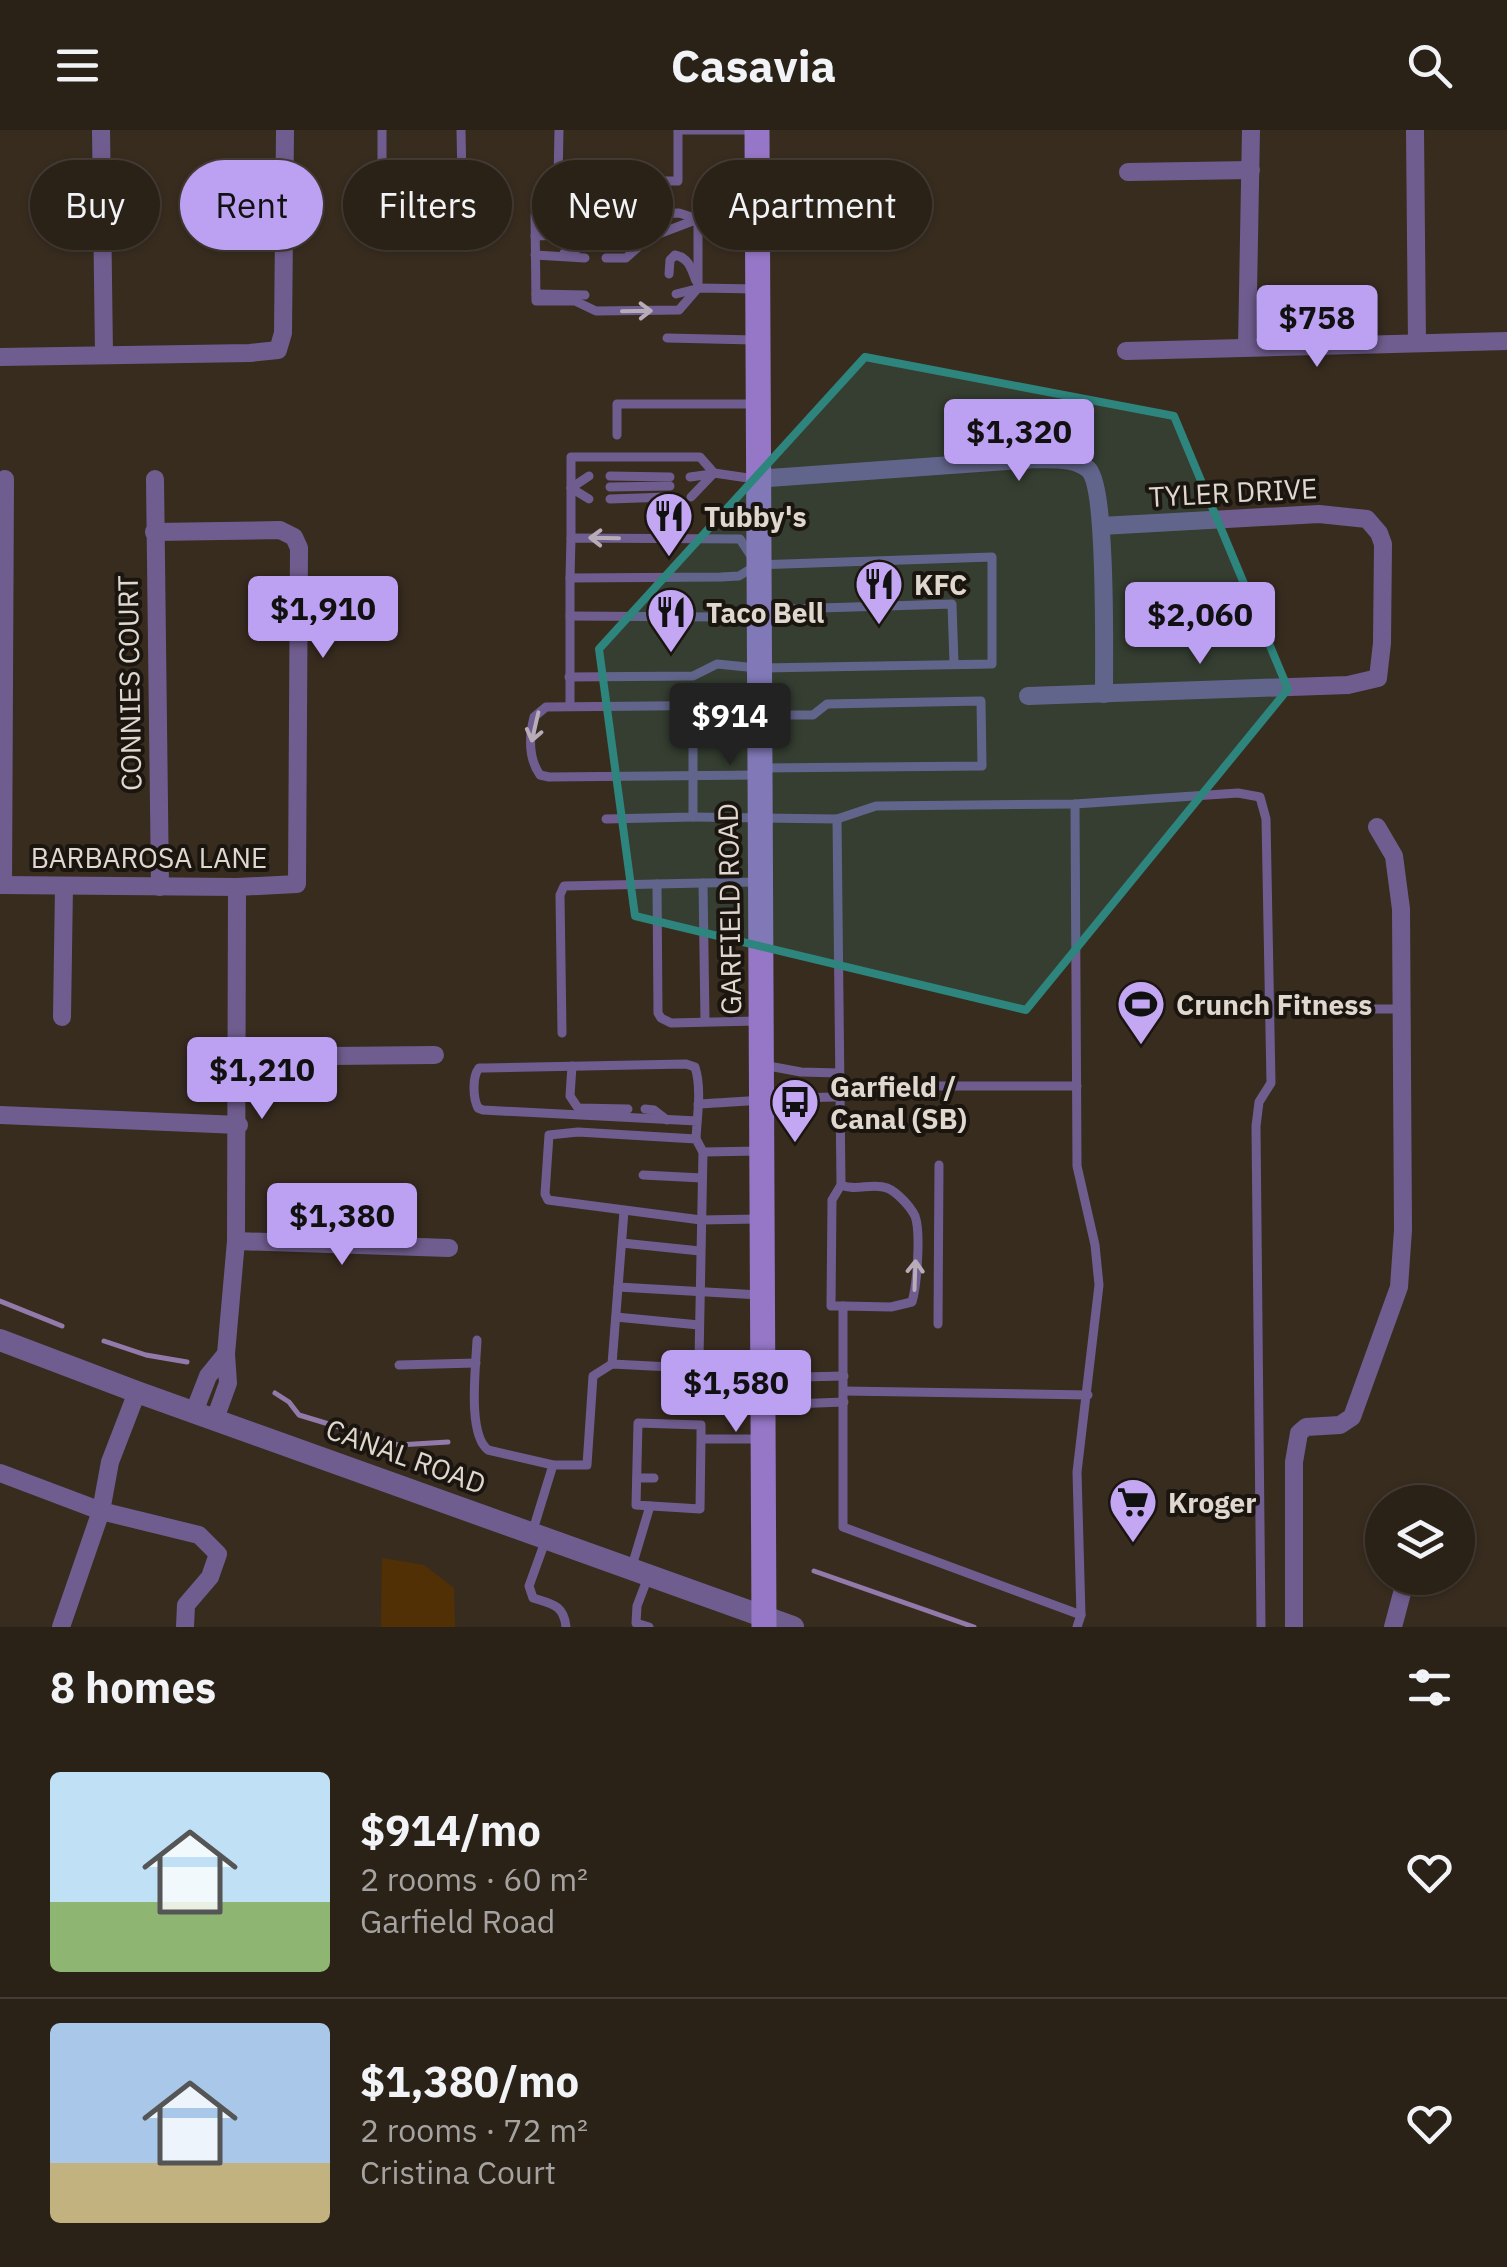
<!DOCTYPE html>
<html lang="en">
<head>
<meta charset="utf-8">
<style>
  body { margin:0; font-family:"IBM Plex Sans",sans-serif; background:#322920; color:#f1f3f6; height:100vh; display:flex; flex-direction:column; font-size:38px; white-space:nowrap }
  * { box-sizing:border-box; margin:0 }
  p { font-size:32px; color:#a5a3a1 }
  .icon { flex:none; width:55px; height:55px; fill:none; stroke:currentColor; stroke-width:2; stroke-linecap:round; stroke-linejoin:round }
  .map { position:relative; height:1497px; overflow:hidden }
  .details { display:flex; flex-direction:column; background:#2a2117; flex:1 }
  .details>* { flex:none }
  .guide { position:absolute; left:30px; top:30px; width:1000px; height:90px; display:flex; gap:20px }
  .tools { position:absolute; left:1365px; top:1355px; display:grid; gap:20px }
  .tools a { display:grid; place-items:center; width:110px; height:110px; border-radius:50%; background:#2a2117; box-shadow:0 2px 8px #0004,0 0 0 2px #463e36; font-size:50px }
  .price { position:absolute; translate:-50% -85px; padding:0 22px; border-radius:10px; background:#bca0f2; color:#111; font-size:32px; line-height:65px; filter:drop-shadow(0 2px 5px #0008) }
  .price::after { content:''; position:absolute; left:50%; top:60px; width:30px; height:22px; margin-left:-15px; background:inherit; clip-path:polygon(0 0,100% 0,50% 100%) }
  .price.selected { background:#222; color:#fff }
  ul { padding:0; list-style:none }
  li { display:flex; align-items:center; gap:30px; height:250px; padding:0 50px }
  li+li { border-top:2px solid #463e36 }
  li span { display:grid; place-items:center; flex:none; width:280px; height:200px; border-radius:10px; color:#555 }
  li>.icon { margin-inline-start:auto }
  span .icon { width:120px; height:120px; fill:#fffc; stroke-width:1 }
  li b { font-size:42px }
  h2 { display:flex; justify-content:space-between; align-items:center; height:120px; padding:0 50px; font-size:42px }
  .pill { padding:0 35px; border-radius:45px; background:#2a2117; box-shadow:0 2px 8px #0004,0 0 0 2px #463e36; font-size:35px; line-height:90px }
  .pill.selected { background:#bca0f2; color:#111 }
  header { display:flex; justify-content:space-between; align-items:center; height:130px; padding:0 50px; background:#2a2117; font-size:45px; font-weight:700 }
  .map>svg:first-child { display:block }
  .green { fill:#523006 }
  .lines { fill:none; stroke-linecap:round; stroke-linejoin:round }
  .stream { stroke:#927aab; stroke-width:5 }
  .service { stroke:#705d8f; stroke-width:9 }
  .minor { stroke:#705d8f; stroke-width:18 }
  .tertiary { stroke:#705d8f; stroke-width:22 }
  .secondary { stroke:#9676c6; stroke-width:25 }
  .oneway { stroke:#b9acb9 }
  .marked { fill:#2e857d; fill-opacity:0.2; stroke:#2e857d; stroke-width:8; stroke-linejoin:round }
  .labels { text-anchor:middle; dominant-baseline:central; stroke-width:8; stroke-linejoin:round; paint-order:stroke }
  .street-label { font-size:28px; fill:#e0d7cf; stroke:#1b1510 }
  .poi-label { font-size:28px; font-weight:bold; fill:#e0d7cf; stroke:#1b1510; text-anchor:start }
</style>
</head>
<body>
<header><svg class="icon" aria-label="menu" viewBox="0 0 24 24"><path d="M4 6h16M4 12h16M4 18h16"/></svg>Casavia<svg class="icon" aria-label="search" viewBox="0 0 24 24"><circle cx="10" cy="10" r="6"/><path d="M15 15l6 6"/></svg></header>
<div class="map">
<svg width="1507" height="1497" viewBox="0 0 1507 1497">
  <rect width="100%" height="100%" fill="#382c1f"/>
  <polygon class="green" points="382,1428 424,1435 454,1458 455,1497 381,1497"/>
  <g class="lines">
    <g class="stream">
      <polyline points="0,1171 62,1196"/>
      <polyline points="104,1211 146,1225 187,1232"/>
      <polyline points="275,1263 289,1272 299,1285 398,1315 448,1312"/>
      <polyline points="814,1441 974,1497"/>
    </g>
    <g class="service">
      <polyline points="382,0 382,53 462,52 461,0"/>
      <polyline points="559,0 558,51 678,51 678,2"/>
      <polyline points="678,0 754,0"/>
      <polyline points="754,88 698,89 679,83 535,85 536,171 575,171 596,181 679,180 698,158 757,159"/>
      <polyline points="535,106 631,103 648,108 698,89 698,158"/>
      <polyline points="606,116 627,116 641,111"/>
      <polyline points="564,123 585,116"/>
      <polyline points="535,125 585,128"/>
      <polyline points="606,128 626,128 648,108"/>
      <path d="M669,144L670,130L675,125C689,128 691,138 696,151"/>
      <polyline points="536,164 585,165"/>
      <polyline points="676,164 696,159"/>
      <polyline points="667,208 754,210"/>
      <polyline points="617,305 617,274 754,274"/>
      <polyline points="610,346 670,347"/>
      <polyline points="690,347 712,344"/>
      <polyline points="610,357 670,356"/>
      <polyline points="571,358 589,346"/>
      <polyline points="571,358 589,369"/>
      <polyline points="691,367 714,343"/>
      <polyline points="610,369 669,367"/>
      <polyline points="571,408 571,327 700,327 714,343 755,349"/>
      <polyline points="570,486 718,487 757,480 952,474 954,534"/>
      <polyline points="569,547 693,546 717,534 757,538 992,534 992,427 757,435 739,446 721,447 570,448 571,408 740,409 753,429"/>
      <path d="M755,575L546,577L534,587C529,607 528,628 540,645L549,647L758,645"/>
      <polyline points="570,576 570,448"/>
      <polyline points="760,638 982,636 981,571 827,574 813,585 761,585"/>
      <polyline points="1075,674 1077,1036 1095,1115 1099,1155 1077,1342 1081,1485 1077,1497"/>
      <polyline points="693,687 837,689 876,676 1075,674 1238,663 1260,667 1266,689 1271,953 1259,972 1256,996 1261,1497"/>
      <polyline points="606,689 693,687 693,575"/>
      <polyline points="837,689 841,1055 832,1070 831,1176 843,1176 843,1397 1081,1485"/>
      <polyline points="657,754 658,883 661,888 671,893 757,891"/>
      <polyline points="1329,879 1402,879"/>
      <polyline points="705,891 703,753 757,752"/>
      <polyline points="562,903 560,765 564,756 703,753"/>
      <polyline points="763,935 801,942 839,943"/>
      <polyline points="572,936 570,966 578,978 628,979"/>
      <polyline points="839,956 1077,956"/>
      <path d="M698,974C746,972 792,967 839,967"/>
      <polyline points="645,979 654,980 667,990"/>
      <path d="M696,1009C697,986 702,959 695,937L686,934L486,938H479C472,947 473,968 478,978L483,980L697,991"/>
      <polyline points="703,1022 760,1021"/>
      <polyline points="643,1045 702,1048"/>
      <path d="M841,1055C856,1062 872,1052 887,1058C897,1062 910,1076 915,1086C921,1102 917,1155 912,1172L891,1177L843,1176"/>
      <polyline points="622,1113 700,1121"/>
      <polyline points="618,1157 760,1165"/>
      <polyline points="616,1187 699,1195"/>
      <polyline points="938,1194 939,1035"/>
      <path d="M477,1210C476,1236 467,1304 488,1320L553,1335"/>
      <polyline points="612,1234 624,1081"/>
      <polyline points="399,1235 476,1233"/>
      <polyline points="767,1243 802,1247 844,1246"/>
      <polyline points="844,1261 1088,1265"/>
      <polyline points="766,1275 844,1272"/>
      <polyline points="701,1309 701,1295 638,1293 636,1375 700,1379 701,1309 761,1309"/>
      <polyline points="637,1348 654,1348"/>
      <polyline points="533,1400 553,1335 587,1335 593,1246 612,1234 690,1238 697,1236 699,1229 703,1022 696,1009 578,1002 549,1005 545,1064 548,1070 701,1090 758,1089"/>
      <path d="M546,1409L529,1456L533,1468C552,1474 564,1475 566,1497"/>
      <polyline points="632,1436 650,1376"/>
      <polyline points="648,1447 637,1476 636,1493 649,1497"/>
    </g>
    <g class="minor">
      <polyline points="101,0 104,224"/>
      <polyline points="1415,0 1417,213"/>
      <polyline points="1128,42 1251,40"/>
      <polyline points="1247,217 1251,0"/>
      <polyline points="1126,221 1507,211"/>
      <polyline points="0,227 250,223 278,220 283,203 285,0"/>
      <polyline points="155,349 160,757"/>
      <path d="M756,349L1035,329C1051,330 1074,327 1088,339C1107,356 1104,529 1104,564"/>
      <polyline points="1028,566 1348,555 1378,548 1382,513 1383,414 1379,403 1367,389 1319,384 1101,396"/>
      <polyline points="0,755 237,757 297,754 299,418 294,407 280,400 154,402"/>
      <polyline points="3,755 5,349"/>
      <polyline points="62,887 64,756"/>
      <polyline points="236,927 435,925"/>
      <polyline points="0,985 239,995"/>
      <polyline points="236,1111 449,1118"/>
      <polyline points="226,1224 236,1111 237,757"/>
      <polyline points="194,1282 208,1246 226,1224 228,1253 215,1289"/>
      <polyline points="0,1343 101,1381 199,1405 218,1424 210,1447 186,1475 185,1497"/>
      <polyline points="61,1497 101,1381 110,1332 137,1262"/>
      <polyline points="1294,1497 1294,1332 1299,1303 1306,1297 1340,1295 1352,1287 1399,1157 1403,1100 1401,779 1394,726 1377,697"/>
      <polyline points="1393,1497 1406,1448"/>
    </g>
    <polyline class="tertiary" points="0,1210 137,1262 793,1497"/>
    <polyline class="secondary" points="757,0 764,1497"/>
  </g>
  <defs><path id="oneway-shaft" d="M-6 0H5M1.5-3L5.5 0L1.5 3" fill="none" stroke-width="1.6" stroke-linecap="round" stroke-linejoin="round" transform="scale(2.5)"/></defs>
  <g class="oneway">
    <use href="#oneway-shaft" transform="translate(637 181) rotate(-1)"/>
    <use href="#oneway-shaft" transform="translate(604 408) rotate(-179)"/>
    <use href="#oneway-shaft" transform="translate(535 597) rotate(103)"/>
    <use href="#oneway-shaft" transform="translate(915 1145) rotate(-88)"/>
  </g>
  <path class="marked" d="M865,227L1174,286L1288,559L1026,880L635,786L599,519Z"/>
  <defs>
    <g id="restaurant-pin" transform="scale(2.5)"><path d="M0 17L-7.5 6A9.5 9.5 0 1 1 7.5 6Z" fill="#c3a7f2" stroke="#1b1510"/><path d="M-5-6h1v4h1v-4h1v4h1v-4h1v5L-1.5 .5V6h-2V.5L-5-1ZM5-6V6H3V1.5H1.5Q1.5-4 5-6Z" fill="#111"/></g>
    <g id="stadium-pin" transform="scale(2.5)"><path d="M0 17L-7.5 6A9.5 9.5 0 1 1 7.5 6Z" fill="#c3a7f2" stroke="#1b1510"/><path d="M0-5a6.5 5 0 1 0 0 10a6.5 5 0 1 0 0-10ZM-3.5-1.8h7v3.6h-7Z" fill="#111"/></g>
    <g id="bus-pin" transform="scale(2.5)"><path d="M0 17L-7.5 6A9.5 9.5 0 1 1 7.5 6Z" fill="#c3a7f2" stroke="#1b1510"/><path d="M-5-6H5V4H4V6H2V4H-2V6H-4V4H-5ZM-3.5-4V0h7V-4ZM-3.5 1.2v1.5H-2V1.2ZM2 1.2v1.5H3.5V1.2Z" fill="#111"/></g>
    <g id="supermarket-pin" transform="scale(2.5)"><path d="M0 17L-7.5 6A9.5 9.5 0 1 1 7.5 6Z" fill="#c3a7f2" stroke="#1b1510"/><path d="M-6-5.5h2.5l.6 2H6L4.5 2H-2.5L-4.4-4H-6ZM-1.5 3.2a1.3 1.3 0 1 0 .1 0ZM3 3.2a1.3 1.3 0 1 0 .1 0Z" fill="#111"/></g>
  </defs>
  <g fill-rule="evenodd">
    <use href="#restaurant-pin" x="669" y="386"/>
    <use href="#restaurant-pin" x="879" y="454"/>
    <use href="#restaurant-pin" x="671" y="482"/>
    <use href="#stadium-pin" x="1141" y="874"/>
    <use href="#bus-pin" x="795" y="972"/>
    <use href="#supermarket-pin" x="1133" y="1372"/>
  </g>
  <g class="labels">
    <g class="street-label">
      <text transform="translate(1233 362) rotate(-3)">TYLER DRIVE</text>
      <text transform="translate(129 553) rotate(-91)">CONNIES COURT</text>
      <text x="149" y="727">BARBAROSA LANE</text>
      <text transform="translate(729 779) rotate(-91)">GARFIELD ROAD</text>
      <text transform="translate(406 1326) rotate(20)">CANAL ROAD</text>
    </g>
    <g class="poi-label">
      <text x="704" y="386">Tubby's</text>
      <text x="914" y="454">KFC</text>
      <text x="706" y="482">Taco Bell</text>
      <text x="1176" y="874">Crunch Fitness</text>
      <text x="830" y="956">Garfield /<tspan x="830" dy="32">Canal (SB)</tspan></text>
      <text x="1168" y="1372">Kroger</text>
    </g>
  </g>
</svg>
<div class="tools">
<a><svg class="icon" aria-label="layers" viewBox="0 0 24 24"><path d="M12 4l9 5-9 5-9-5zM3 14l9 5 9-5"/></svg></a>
</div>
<b class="price" style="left:1317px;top:240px">$758</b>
<b class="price" style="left:1019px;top:354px">$1,320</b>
<b class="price" style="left:323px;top:531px">$1,910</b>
<b class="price" style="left:1200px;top:537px">$2,060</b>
<b class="price selected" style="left:730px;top:638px">$914</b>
<b class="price" style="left:262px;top:992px">$1,210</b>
<b class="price" style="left:342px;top:1138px">$1,380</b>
<b class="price" style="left:736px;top:1305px">$1,580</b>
<div class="guide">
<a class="pill">Buy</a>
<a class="pill selected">Rent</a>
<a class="pill">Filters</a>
<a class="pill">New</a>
<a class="pill">Apartment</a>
</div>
</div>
<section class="details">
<h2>8 homes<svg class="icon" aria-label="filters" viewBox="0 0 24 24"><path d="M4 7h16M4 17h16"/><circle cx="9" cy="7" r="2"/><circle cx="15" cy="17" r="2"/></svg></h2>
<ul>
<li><span style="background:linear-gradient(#bfe0f5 65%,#8fb573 0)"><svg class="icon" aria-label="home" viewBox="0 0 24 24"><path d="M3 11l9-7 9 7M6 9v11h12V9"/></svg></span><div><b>$914/mo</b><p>2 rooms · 60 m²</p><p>Garfield Road</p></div><svg class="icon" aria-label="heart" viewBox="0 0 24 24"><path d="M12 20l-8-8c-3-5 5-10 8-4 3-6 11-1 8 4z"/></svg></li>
<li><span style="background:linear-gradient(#a9c7e8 70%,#c2b280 0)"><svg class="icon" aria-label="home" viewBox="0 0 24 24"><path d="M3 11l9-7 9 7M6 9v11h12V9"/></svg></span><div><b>$1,380/mo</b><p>2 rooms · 72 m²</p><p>Cristina Court</p></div><svg class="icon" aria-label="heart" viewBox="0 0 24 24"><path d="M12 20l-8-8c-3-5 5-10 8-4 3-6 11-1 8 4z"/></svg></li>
</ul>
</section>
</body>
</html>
